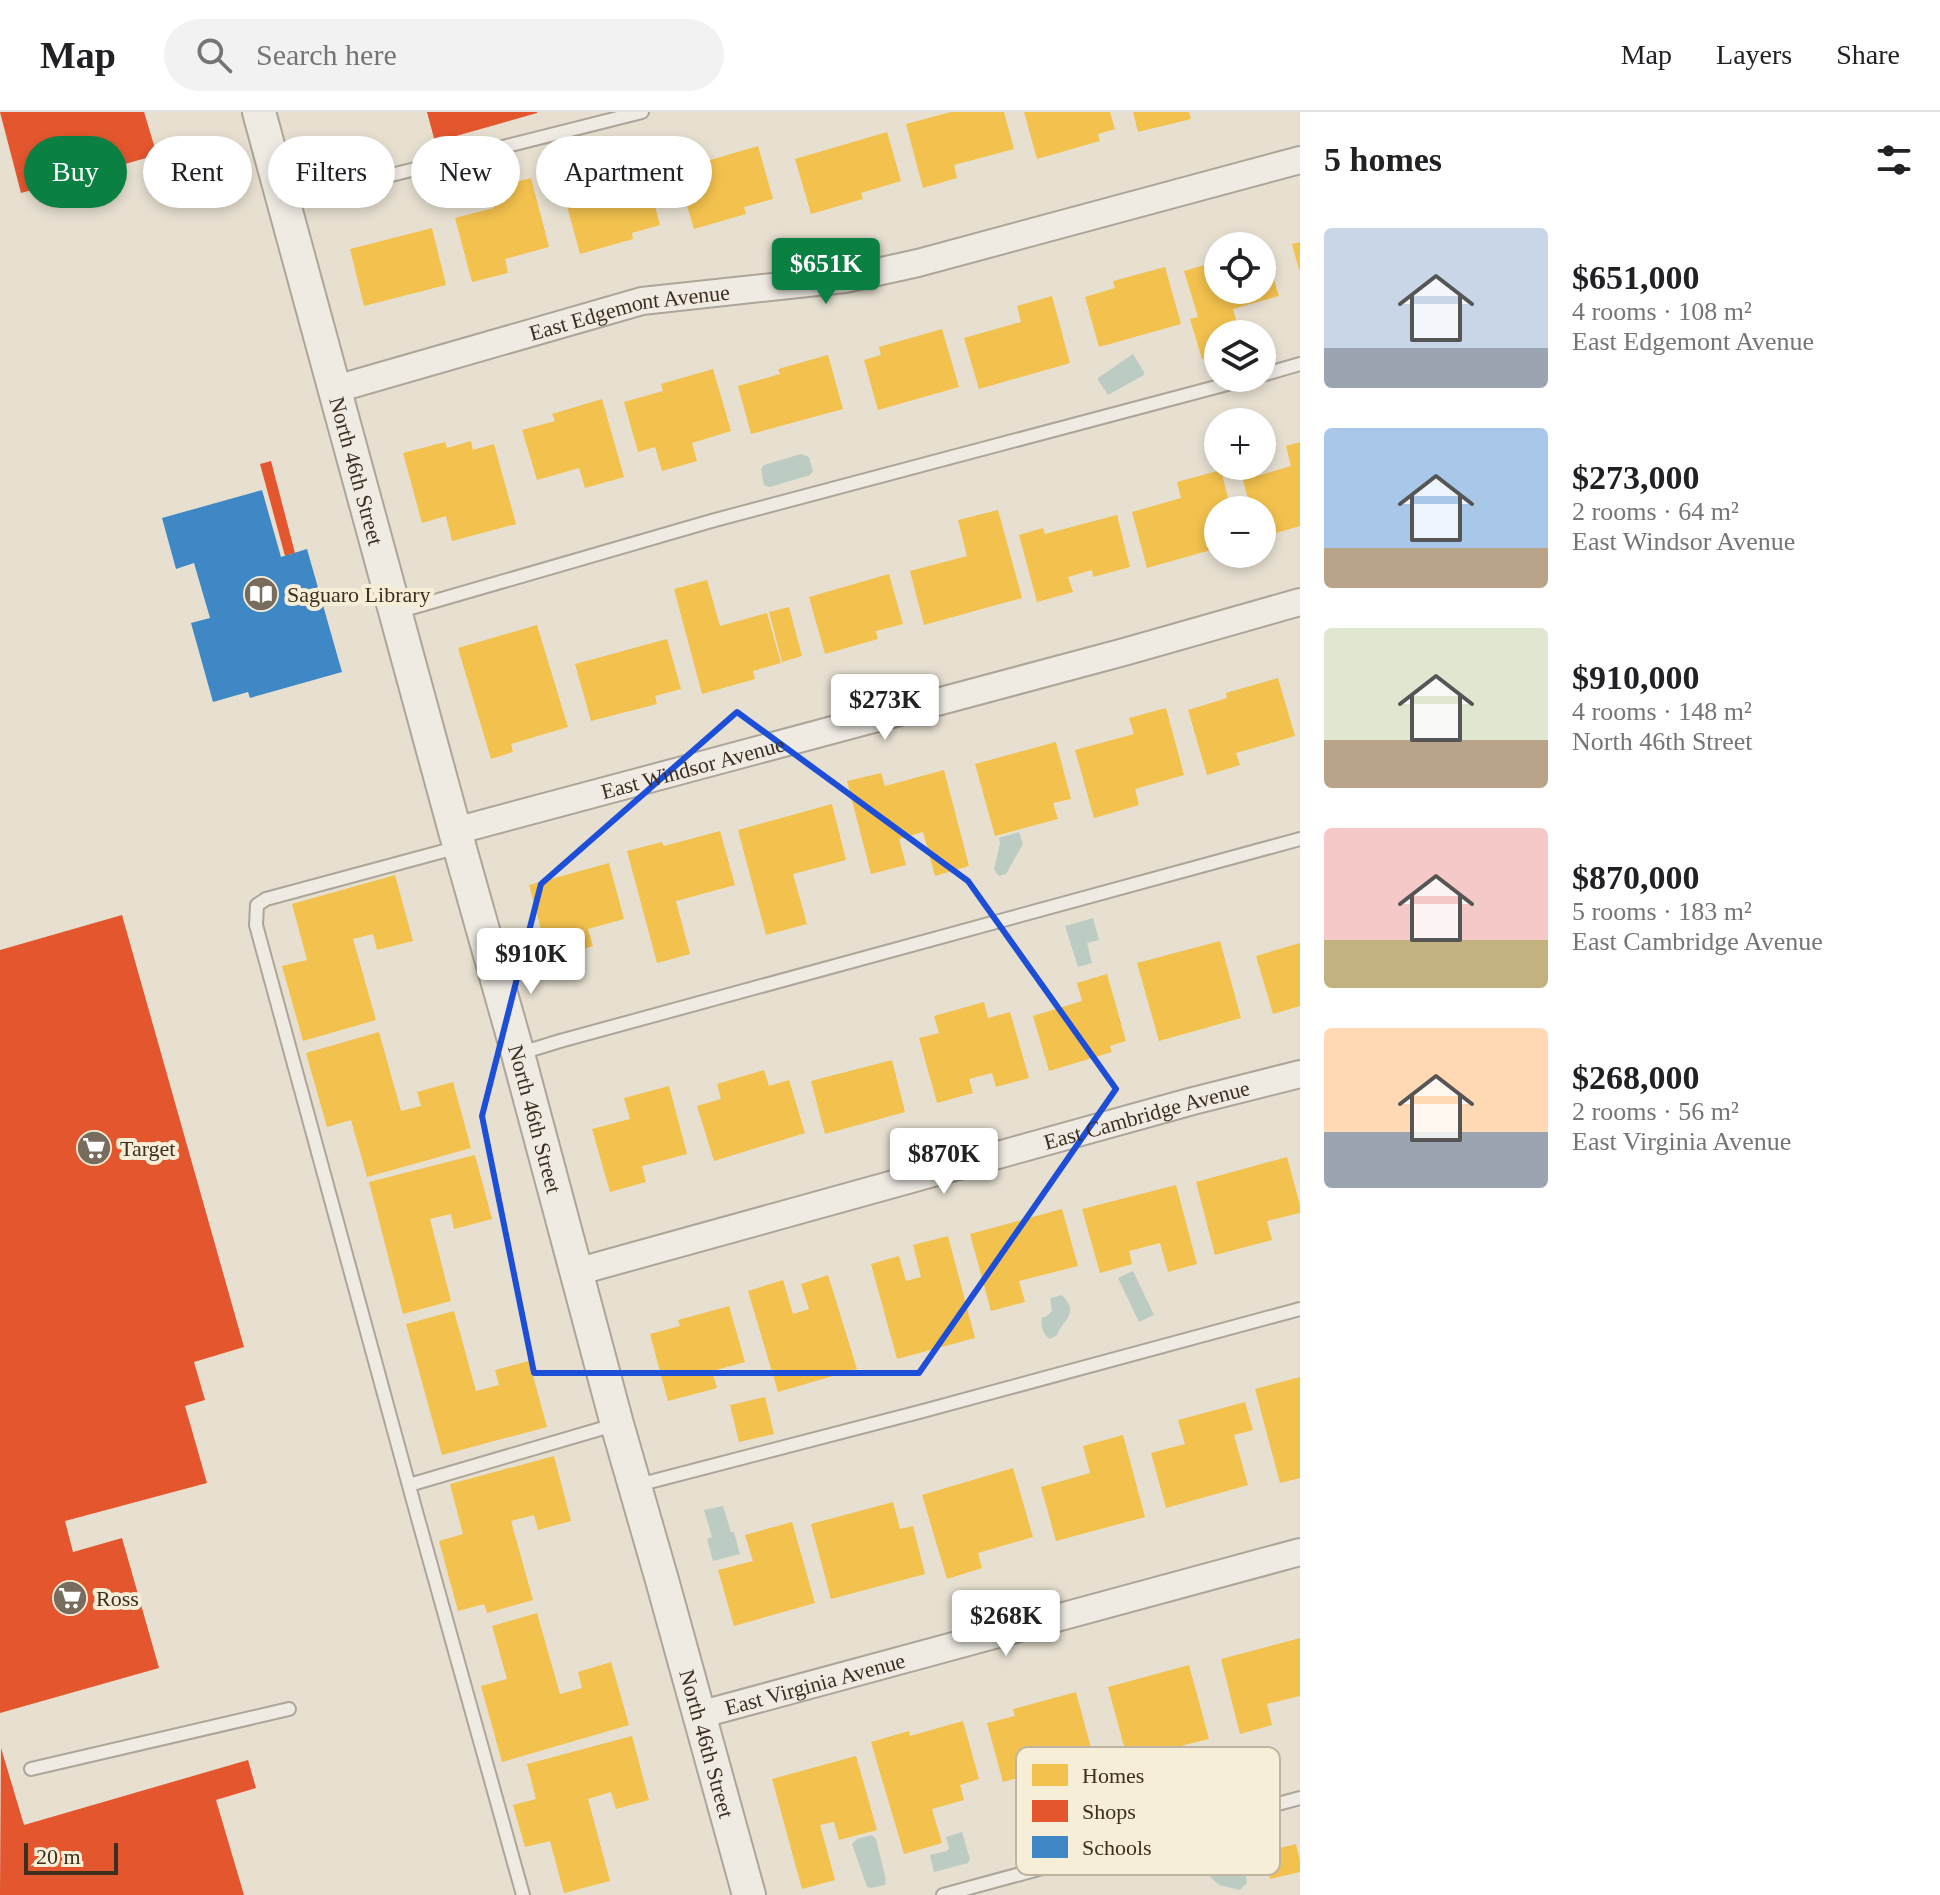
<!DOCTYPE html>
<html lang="en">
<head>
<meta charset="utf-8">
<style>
  body { margin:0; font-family:Georgia,serif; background:#f2f2f2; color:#202124; height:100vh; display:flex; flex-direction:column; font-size:30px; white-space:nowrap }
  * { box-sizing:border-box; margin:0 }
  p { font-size:26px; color:#757577 }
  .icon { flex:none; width:44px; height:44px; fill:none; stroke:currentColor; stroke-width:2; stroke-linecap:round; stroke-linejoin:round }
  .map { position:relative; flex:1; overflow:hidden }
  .panel { display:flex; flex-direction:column; background:#fff; width:640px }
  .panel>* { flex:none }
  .hud { position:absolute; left:24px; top:24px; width:760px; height:72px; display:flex; gap:16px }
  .fabs { position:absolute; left:1204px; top:120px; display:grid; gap:16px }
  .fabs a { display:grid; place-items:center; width:72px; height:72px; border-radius:50%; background:#fff; box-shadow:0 4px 12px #0003; font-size:40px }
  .scale { position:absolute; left:24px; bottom:20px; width:94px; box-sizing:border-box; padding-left:8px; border:4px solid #3d2e20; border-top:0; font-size:22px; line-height:28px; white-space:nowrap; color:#3d2e20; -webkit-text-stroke:6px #f7eed8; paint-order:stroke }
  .price { position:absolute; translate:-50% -68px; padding:0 18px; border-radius:8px; background:#fff; color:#222; font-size:26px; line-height:52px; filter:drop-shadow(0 2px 4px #0008) }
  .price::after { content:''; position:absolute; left:50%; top:48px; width:24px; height:18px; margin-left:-12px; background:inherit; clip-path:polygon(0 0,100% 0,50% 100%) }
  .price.selected { background:#0b8043; color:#fff }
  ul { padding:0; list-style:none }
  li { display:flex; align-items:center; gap:24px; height:200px; padding:0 24px }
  li span { display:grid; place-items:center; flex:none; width:224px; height:160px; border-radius:8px; color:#555 }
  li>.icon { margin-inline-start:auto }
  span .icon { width:96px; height:96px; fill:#fffc; stroke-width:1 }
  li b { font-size:34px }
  h2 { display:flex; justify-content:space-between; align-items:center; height:96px; padding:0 24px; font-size:34px }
  .chip { padding:0 28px; border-radius:36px; background:#fff; box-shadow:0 4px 12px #0003; font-size:28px; line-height:72px }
  .chip.selected { background:#0b8043; color:#fff }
  header { display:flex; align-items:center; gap:48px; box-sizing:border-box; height:112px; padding:0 40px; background:#fff; border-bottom:2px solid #e0e0e0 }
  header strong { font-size:38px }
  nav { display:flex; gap:44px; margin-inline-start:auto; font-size:28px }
  .search { width:560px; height:72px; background:#f2f2f2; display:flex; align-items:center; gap:20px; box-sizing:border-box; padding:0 28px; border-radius:44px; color:#757577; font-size:30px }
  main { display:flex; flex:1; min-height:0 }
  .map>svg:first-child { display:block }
  .water { fill:#bcccc2 }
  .homes { fill:#f2c14e }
  .shops { fill:#e4572e }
  .schools { fill:#3f88c5 }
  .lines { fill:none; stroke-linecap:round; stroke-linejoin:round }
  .service-casing { stroke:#ada599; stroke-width:16 }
  .minor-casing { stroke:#ada599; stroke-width:30 }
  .tertiary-casing { stroke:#ada599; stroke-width:36 }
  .service { stroke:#efebe3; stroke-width:12 }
  .minor { stroke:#efebe3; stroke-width:26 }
  .tertiary { stroke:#efebe3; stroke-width:32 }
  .marked { fill:none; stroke:#1d4ed8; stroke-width:6; stroke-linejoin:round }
  .labels { text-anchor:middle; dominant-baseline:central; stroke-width:8; stroke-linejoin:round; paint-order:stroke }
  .street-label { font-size:22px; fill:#3d2e20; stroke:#f7eed8 }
  .poi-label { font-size:22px; fill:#3d2e20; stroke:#f7eed8; text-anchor:start }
  .key { fill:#f7eed8; stroke:#bfb4a1; stroke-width:2 }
  .key-label { font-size:22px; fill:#3d2e20 }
</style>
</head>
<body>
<header>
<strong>Map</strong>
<div class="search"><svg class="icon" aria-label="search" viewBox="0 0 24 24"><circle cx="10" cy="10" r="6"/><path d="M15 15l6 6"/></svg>Search here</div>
<nav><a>Map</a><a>Layers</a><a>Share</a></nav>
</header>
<main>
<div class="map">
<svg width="1300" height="1783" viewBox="0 0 1300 1783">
  <rect width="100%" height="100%" fill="#e7e0d1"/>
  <g class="water">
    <polygon points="1133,242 1144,260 1144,263 1108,283 1098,268 1098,266"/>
    <polygon points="801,342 809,345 813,359 810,363 770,375 764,373 761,357 764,353"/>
    <polygon points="1019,720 1023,732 1006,762 999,764 994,758 1000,731 999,726"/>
    <polygon points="1093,806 1099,828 1087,831 1092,851 1078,855 1065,814"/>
    <polygon points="1133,1159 1154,1203 1139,1210 1118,1166"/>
    <path d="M1062,1183C1080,1203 1064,1205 1057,1223L1050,1227C1043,1223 1040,1213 1042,1206L1047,1204L1052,1199L1050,1186Z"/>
    <polygon points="723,1394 731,1420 734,1420 740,1442 713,1449 707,1427 712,1425 704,1398"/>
    <polygon points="962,1720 970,1747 968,1751 934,1760 930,1743 947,1739 949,1736 946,1725"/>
    <polygon points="872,1723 876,1727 886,1768 885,1773 871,1776 867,1775 852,1732 857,1727"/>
    <path d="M1216,1751C1227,1753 1236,1757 1246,1764L1247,1771L1240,1778L1219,1773L1206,1761L1210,1752Z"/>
  </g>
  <g class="homes">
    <polygon points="951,0 1004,0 1014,37 954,53 957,66 923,76 906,12"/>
    <polygon points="1024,0 1110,0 1115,17 1098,22 1100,29 1037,47"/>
    <polygon points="1133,0 1189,0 1191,7 1138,20"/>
    <polygon points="887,20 901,69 861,81 863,87 811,102 795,47"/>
    <polygon points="758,34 773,87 744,95 746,102 694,117 676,58"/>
    <polygon points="641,41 660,113 632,121 633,127 580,142 564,83 605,72 600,52"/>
    <polygon points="531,66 549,135 505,147 508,161 472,170 455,106 494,96 489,77"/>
    <polygon points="432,116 446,173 364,194 350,137"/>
    <polygon points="1262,129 1279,184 1233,197 1240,222 1218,222 1218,243 1202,247 1190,207 1198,205 1184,159 1218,149 1218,178 1262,178 1262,134 1252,133 1262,130"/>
    <polygon points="1300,130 1300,158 1299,158 1292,132"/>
    <polygon points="1165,155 1181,212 1099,235 1085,185 1115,176 1113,169"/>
    <polygon points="1052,184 1070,251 979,277 964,226 1021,210 1017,194"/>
    <polygon points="942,217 959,275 878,298 864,248 881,243 879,235"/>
    <polygon points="828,243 843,297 751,322 738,274 780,262 778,257"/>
    <polygon points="713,257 731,319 692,331 697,349 662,359 655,335 638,340 624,290 663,279 661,272"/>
    <polygon points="602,287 624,365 585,376 579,356 537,368 522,318 555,309 552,302"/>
    <polygon points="471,329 473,338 494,332 516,412 452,429 446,404 422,411 403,341 445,330 447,336"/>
    <polygon points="1300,330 1300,414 1262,425 1262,398 1251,398 1243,368 1291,354 1286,334"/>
    <polygon points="1221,358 1231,398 1218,398 1218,436 1147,456 1132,400 1181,386 1177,370"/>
    <polygon points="998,398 1022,486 924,513 910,459 967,444 958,408"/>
    <polygon points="1117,403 1130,455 1093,465 1092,458 1068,465 1073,480 1037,490 1019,423 1043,416 1045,422"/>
    <polygon points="889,462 903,512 876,519 878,527 825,542 809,485"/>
    <polygon points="707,468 720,514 767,501 781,551 753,559 755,567 702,582 674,477"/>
    <polygon points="789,495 802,544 782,550 769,500"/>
    <polygon points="537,513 568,615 511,632 513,640 491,647 458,536"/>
    <polygon points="667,527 681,577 655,584 657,592 591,609 575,552"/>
    <polygon points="1278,566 1295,624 1236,641 1240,653 1207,663 1188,598 1227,586 1226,581"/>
    <polygon points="1166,596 1184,663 1135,677 1139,693 1094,706 1075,638 1134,622 1129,606"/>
    <polygon points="1056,630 1071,687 1053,691 1058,707 995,724 975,652"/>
    <polygon points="944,658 969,754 935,764 923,720 899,727 906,753 871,762 847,669 881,661 885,674"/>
    <polygon points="832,692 846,748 793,762 807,812 766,823 738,718"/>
    <polygon points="720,719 735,773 676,789 690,842 657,851 627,739 662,730 664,734"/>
    <polygon points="609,751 624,807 588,817 593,834 549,847 529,773"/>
    <polygon points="395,763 413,829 377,838 373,822 353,827 376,908 303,929 282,854 307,848 292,792"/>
    <polygon points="1220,829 1241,906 1159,929 1137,851"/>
    <polygon points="1300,831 1300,894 1273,902 1256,844"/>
    <polygon points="1107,862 1126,929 1110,934 1112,940 1049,959 1033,904 1082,889 1077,871"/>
    <polygon points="984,890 988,906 1010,900 1029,966 996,975 992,961 969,967 973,981 937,991 919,926 939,921 934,904"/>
    <polygon points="379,920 401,999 421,994 417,980 453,970 471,1036 367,1065 351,1008 327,1015 306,941"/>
    <polygon points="892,948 905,1000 825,1022 811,969"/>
    <polygon points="764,958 769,974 789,968 805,1021 714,1049 697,994 721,987 717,972"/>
    <polygon points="669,974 687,1042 642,1054 646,1070 610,1080 592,1017 630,1007 624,986"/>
    <polygon points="475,1043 492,1107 454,1117 451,1102 430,1107 451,1189 403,1202 369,1070"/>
    <polygon points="1287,1045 1300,1093 1300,1101 1267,1109 1272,1128 1215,1143 1196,1070"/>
    <polygon points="1176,1073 1197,1152 1168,1160 1160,1131 1129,1139 1132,1152 1100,1161 1082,1097"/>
    <polygon points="1062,1097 1078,1154 1019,1169 1025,1190 991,1199 970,1122"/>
    <polygon points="948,1124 975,1226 897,1247 871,1152 899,1144 906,1169 921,1165 913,1133"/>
    <polygon points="828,1163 857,1257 778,1280 748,1179 783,1168 793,1202 809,1197 801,1172"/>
    <polygon points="729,1194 745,1250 712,1259 717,1276 668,1289 650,1222 680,1214 678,1208"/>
    <polygon points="454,1199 476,1279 499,1273 495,1258 529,1249 547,1315 442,1343 406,1212"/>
    <polygon points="1300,1265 1300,1366 1280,1371 1255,1277"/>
    <polygon points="765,1285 774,1322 739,1330 730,1293"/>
    <polygon points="1245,1290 1253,1318 1234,1323 1248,1373 1166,1396 1151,1341 1185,1332 1178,1308"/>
    <polygon points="1123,1323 1145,1405 1056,1429 1041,1375 1090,1361 1083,1334"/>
    <polygon points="554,1344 571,1409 538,1418 534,1403 511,1409 533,1488 487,1501 484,1492 458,1499 439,1429 463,1422 450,1372"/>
    <polygon points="1013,1356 1033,1425 978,1441 982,1456 947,1467 922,1383"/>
    <polygon points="893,1390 900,1417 913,1414 925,1462 831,1487 811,1412"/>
    <polygon points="792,1410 815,1491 734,1514 718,1458 753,1449 745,1423"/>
    <polygon points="537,1501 560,1582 582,1576 578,1560 611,1550 629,1613 502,1650 481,1574 507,1567 492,1514"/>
    <polygon points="1300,1526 1300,1584 1267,1592 1272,1613 1240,1622 1221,1547"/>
    <polygon points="1189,1553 1209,1627 1164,1638 1167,1650 1131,1660 1108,1575"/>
    <polygon points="1076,1580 1091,1636 1040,1649 1043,1659 1003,1670 987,1611 1015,1604 1013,1597"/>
    <polygon points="963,1609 979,1667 960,1673 964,1688 932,1697 942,1731 904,1742 871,1630 909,1619 910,1624"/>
    <polygon points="632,1624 649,1688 616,1697 611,1680 588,1687 610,1769 564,1781 550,1729 525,1735 513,1693 536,1687 527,1652"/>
    <polygon points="856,1644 877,1718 839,1728 834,1710 820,1713 835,1768 802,1777 772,1667"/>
    <polygon points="1296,1732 1300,1749 1300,1760 1270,1767 1264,1740"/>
  </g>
  <g class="shops">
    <polygon points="0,0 144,0 157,43 21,81"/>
    <polygon points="427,0 537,0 537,1 435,30"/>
    <polygon points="271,349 295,441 285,444 260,352"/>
    <polygon points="122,803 244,1235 194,1250 205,1288 185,1294 207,1371 65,1409 73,1440 122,1426 159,1556 0,1601 0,838"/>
    <polygon points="1,1636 24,1713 248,1648 256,1676 216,1688 244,1783 0,1783"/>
  </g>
  <polygon class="schools" points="262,378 281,445 307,437 342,560 250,586 248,580 213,590 191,511 210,506 194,451 176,457 162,406"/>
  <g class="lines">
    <g class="service-casing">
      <g id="service">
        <polyline points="284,90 642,0"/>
        <polyline points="1262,263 1300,252"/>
        <polyline points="397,500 715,408 1250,266"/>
        <polyline points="459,735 266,787 257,793 256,813 417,1403 523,1783"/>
        <polyline points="521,941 560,929 1300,727"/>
        <polyline points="409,1373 614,1313"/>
        <polyline points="634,1374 923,1299 1300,1197"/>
        <polyline points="31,1657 289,1597"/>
        <polyline points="943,1783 1300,1686"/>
      </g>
    </g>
    <g class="minor-casing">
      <g id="minor">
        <path id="s1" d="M336,277L642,189L845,167L918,151L1300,48"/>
        <path id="s2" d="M455,719L1124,540L1300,490"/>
        <path id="s3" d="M576,1160L1193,989L1300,962"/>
        <path id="s4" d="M699,1603L1300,1440"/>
      </g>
    </g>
    <g class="tertiary-casing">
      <g id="tertiary">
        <path id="s5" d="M259,0L455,719L518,942L617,1312L662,1468L749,1783"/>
      </g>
    </g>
    <use href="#service" class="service"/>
    <use href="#minor" class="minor"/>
    <use href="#tertiary" class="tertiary"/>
  </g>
  <path class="marked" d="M737,600L968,769L1116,977L919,1261H534L482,1004L541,772Z"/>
  <defs>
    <g id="library-disc" transform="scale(1.8)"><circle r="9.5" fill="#786c5e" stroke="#f7eed8"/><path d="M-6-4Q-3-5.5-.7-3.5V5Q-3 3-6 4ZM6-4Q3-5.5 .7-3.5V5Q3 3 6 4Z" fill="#fff"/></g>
    <g id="supermarket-disc" transform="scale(1.8)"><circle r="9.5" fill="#786c5e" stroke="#f7eed8"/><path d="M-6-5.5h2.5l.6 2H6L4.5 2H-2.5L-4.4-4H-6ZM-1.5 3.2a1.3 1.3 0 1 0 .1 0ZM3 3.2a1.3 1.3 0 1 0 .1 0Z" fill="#fff"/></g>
  </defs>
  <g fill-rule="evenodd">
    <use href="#library-disc" x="261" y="482"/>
    <use href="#supermarket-disc" x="94" y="1036"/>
    <use href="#supermarket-disc" x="70" y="1486"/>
  </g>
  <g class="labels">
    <g class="street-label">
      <text stroke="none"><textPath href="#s1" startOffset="304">East Edgemont Avenue</textPath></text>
      <text stroke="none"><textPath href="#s5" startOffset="372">North 46th Street</textPath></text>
      <text stroke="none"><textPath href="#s2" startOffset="246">East Windsor Avenue</textPath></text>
      <text stroke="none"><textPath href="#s3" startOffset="592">East Cambridge Avenue</textPath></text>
      <text stroke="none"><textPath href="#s5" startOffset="1044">North 46th Street</textPath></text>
      <text stroke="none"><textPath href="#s4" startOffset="120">East Virginia Avenue</textPath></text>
      <text stroke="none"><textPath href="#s5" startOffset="1692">North 46th Street</textPath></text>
    </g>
    <g class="poi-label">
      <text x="287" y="482">Saguaro Library</text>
      <text x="120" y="1036">Target</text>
      <text x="96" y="1486">Ross</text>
    </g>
  </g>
  <rect x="1016" y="1635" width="264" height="128" rx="12" class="key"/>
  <rect x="1032" y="1652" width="36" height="22" fill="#f2c14e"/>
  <rect x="1032" y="1688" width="36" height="22" fill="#e4572e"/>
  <rect x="1032" y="1724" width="36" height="22" fill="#3f88c5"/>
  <g class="key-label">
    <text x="1082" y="1671">Homes</text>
    <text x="1082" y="1707">Shops</text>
    <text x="1082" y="1743">Schools</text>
  </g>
</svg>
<div class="fabs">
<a><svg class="icon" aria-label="locate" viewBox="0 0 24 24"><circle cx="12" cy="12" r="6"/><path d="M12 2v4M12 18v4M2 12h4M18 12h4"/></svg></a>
<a><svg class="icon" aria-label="layers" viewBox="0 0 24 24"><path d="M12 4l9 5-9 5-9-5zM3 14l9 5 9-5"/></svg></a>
<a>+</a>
<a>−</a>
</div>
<div class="scale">20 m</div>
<b class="price selected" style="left:826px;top:194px">$651K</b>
<b class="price" style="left:885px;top:630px">$273K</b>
<b class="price" style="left:531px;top:884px">$910K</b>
<b class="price" style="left:944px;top:1084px">$870K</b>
<b class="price" style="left:1006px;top:1546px">$268K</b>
<div class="hud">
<a class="chip selected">Buy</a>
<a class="chip">Rent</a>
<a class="chip">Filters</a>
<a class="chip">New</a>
<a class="chip">Apartment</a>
</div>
</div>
<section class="panel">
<h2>5 homes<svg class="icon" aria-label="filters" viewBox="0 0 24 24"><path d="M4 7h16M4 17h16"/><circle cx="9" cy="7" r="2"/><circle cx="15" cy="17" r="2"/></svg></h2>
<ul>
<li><span style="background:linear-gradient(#c9d6e8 75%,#9aa5b1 0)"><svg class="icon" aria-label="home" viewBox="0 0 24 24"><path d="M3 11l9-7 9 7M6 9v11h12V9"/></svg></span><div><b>$651,000</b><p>4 rooms · 108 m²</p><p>East Edgemont Avenue</p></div></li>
<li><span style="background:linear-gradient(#a9c7e8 75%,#b9a48a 0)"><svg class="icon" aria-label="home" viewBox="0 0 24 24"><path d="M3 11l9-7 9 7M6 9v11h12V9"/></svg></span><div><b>$273,000</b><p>2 rooms · 64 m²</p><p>East Windsor Avenue</p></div></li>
<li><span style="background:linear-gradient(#dfe7d0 70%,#b9a48a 0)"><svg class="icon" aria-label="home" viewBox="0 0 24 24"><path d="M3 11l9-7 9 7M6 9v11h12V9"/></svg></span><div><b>$910,000</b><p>4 rooms · 148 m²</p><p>North 46th Street</p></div></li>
<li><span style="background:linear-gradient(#f6c9c9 70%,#c2b280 0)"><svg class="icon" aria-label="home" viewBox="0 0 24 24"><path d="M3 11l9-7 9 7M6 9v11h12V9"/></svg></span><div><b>$870,000</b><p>5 rooms · 183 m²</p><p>East Cambridge Avenue</p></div></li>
<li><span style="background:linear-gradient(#ffd9b3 65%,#9aa5b1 0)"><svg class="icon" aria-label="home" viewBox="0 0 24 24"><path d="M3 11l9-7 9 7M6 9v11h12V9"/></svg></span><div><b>$268,000</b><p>2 rooms · 56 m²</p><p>East Virginia Avenue</p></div></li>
</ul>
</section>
</main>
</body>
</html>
